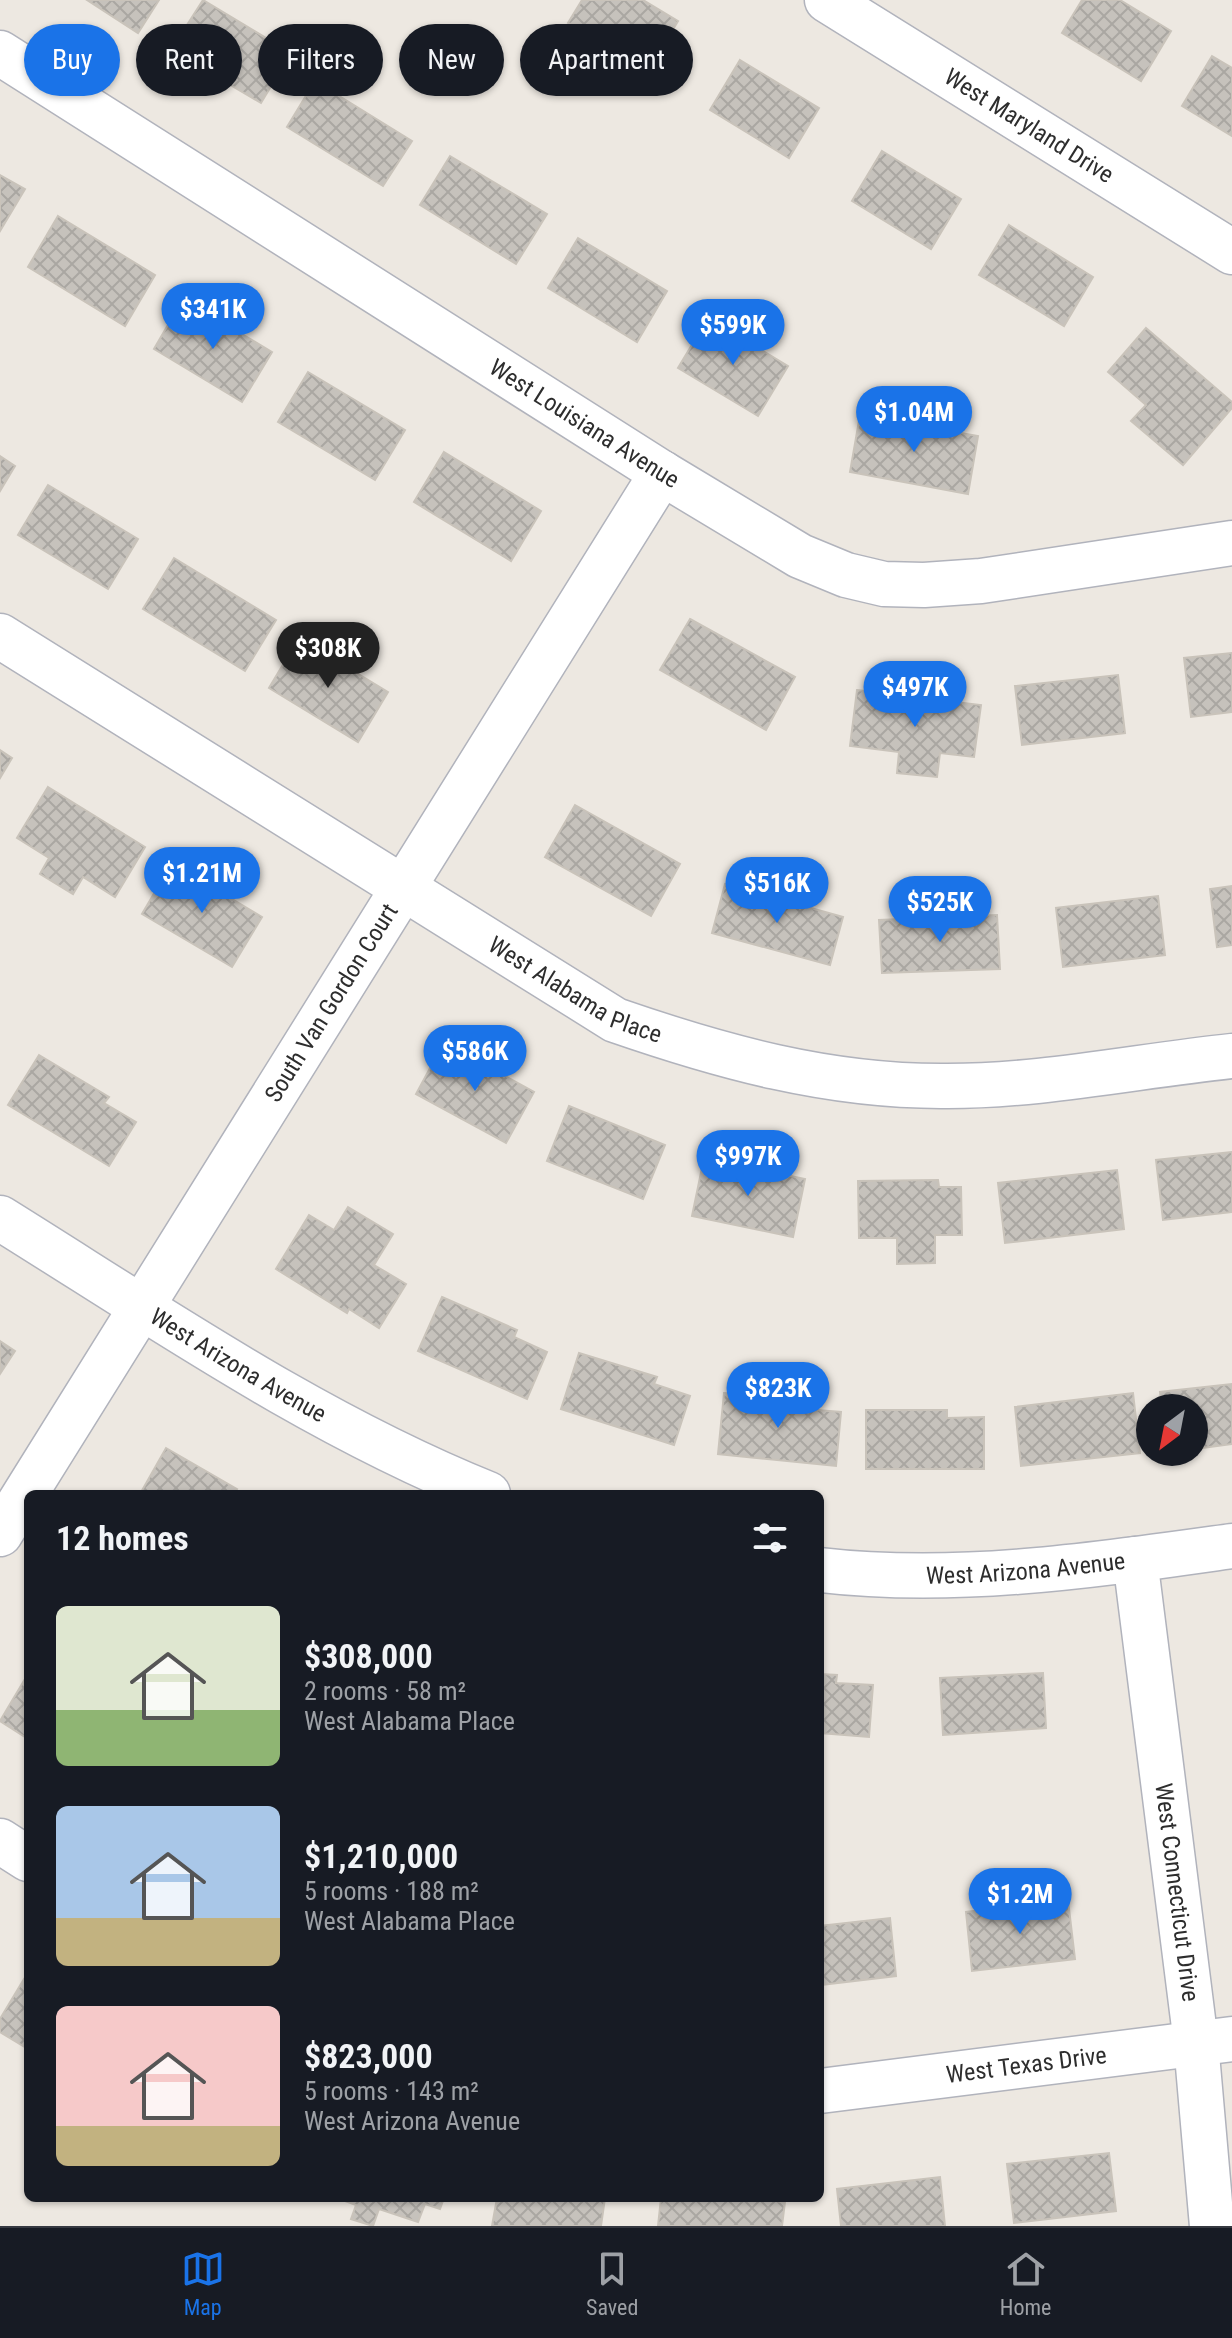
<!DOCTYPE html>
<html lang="en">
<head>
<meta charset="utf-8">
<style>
  body { margin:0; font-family:"Roboto Condensed",sans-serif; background:#242831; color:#f1f3f6; height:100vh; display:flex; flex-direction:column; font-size:30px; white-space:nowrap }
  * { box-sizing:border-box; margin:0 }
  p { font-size:26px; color:#9ea1a6 }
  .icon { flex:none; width:44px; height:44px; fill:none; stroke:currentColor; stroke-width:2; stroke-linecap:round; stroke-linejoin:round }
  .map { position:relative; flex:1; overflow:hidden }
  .panel { position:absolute; left:24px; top:1490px; width:800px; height:712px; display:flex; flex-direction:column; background:#171b24; border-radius:12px; box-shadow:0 2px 6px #0004 }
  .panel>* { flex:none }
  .top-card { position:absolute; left:24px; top:24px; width:800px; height:72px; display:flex; gap:16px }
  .needle { width:52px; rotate:212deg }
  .tools { position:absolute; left:1136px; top:1394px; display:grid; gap:16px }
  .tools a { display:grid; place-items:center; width:72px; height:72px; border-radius:50%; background:#171b24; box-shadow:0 2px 6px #0004; font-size:40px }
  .price { position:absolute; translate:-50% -68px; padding:0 18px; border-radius:28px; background:#1a73e8; color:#fff; font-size:26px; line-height:52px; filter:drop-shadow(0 2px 4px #0008) }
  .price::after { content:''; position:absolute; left:50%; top:48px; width:24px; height:18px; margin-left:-12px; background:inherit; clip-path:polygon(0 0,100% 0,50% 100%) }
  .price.current { background:#222; color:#fff }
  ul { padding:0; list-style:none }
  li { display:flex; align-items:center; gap:24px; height:200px; padding:0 32px }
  li span { display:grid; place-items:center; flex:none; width:224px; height:160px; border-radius:12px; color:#555 }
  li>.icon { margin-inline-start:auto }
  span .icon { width:96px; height:96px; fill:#fffc; stroke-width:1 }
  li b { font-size:34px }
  h2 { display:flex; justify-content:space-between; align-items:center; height:96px; padding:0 32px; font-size:34px }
  .chip { padding:0 28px; border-radius:36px; background:#171b24; box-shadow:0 2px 6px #0004; font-size:28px; line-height:72px }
  .chip.current { background:#1a73e8; color:#fff }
  .tab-bar { display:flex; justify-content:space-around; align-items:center; height:112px; border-top:2px solid #363941; background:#171b24; font-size:22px; color:#9ea1a6 }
  .tab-bar a { display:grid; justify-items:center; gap:4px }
  .tab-bar .current { color:#1a73e8 }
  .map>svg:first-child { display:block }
  .building { fill:url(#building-cross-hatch); stroke:#c9c3ba; stroke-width:2 }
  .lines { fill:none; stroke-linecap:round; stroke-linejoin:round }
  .minor-casing { stroke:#b1b3bc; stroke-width:47 }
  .minor { stroke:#fff; stroke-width:44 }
  .labels { text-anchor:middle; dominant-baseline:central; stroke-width:6; stroke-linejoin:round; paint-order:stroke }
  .street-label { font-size:24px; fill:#2d2d2d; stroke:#fff }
</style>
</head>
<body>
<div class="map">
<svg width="1232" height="2226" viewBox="0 0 1232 2226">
  <defs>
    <pattern id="building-cross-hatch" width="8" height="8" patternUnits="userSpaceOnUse" patternTransform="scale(2)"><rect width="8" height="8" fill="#c6c2bc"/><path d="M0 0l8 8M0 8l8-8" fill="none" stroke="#aaa7a2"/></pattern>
  </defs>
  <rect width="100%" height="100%" fill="#ede8e1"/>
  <g class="building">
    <polygon points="87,0 159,0 138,33"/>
    <polygon points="203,0 291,53 261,103 171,50"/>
    <polygon points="582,0 643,0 678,21 648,71 568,23"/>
    <polygon points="1082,0 1120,0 1171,31 1141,81 1062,33"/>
    <polygon points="1212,56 1232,68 1232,136 1182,106"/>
    <polygon points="740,60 819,108 789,158 710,110"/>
    <polygon points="315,81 412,141 383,186 287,127"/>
    <polygon points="882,151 961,199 931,249 852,201"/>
    <polygon points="450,156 547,214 516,264 420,205"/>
    <polygon points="0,175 25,189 0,231"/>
    <polygon points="58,216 155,275 125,326 28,267"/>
    <polygon points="1009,225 1093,277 1064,326 979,275"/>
    <polygon points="578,238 667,291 637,342 548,288"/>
    <polygon points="183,299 272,352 242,402 154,349"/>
    <polygon points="708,318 788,366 758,416 678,368"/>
    <polygon points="1146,328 1232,402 1232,408 1183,465 1131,421 1146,405 1108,372"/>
    <polygon points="308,372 405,430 375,480 278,422"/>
    <polygon points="860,415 978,436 968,494 850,472"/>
    <polygon points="444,452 541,511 511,561 414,502"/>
    <polygon points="0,456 15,466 0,491"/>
    <polygon points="48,485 138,539 108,589 18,535"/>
    <polygon points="174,558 276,620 245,671 143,609"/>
    <polygon points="690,619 795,677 766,730 660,670"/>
    <polygon points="299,638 388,692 358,742 269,688"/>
    <polygon points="1232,653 1232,712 1191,717 1184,658"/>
    <polygon points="1118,675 1125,733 1022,745 1015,686"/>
    <polygon points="857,690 981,705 974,757 940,753 937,777 897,773 899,752 850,746"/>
    <polygon points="0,750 12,758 0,778"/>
    <polygon points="48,787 145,847 115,897 83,877 73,894 40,874 49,858 17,838"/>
    <polygon points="575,805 680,864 651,916 545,857"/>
    <polygon points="172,863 262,917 232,967 142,914"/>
    <polygon points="725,884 843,917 830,965 712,933"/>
    <polygon points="1232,886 1232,945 1217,947 1210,889"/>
    <polygon points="1158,896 1165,955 1063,967 1056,908"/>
    <polygon points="997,915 1000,969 882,973 879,920"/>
    <polygon points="444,1042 534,1092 506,1143 416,1094"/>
    <polygon points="39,1055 109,1097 104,1103 136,1122 109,1166 8,1105"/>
    <polygon points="569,1106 665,1145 643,1199 547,1161"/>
    <polygon points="1232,1152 1232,1212 1163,1220 1156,1160"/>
    <polygon points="704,1158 805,1179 793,1237 692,1216"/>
    <polygon points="1117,1170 1124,1229 1005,1243 998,1183"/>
    <polygon points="938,1180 939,1187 961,1187 962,1235 935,1235 935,1263 897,1264 897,1238 859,1238 858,1181"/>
    <polygon points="348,1207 393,1234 374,1265 406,1284 379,1328 349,1309 347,1313 276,1269 309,1215 334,1230"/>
    <polygon points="442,1297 517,1330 514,1337 547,1352 527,1399 418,1351"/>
    <polygon points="0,1341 15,1351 0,1374"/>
    <polygon points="579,1353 657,1377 654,1384 690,1396 674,1445 561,1409"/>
    <polygon points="1232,1384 1232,1444 1194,1449 1194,1408 1162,1408 1160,1392"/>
    <polygon points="724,1393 806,1401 805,1409 841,1412 836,1466 718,1454"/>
    <polygon points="1133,1393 1140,1453 1021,1466 1015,1407"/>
    <polygon points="866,1410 947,1410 947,1418 984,1417 984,1469 866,1469"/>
    <polygon points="166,1448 237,1489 234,1494 140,1494"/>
    <polygon points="1043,1673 1046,1728 943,1735 940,1678"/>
    <polygon points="28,1674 28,1739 0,1721"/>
    <polygon points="820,1674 837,1675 836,1683 873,1685 869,1737 820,1733"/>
    <polygon points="1068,1900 1075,1959 972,1971 966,1912"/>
    <polygon points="890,1918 896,1976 820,1985 820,1926"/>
    <polygon points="24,1979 28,1982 28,2049 0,2032 0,2019"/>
    <polygon points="1109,2153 1116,2211 1014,2223 1007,2164"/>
    <polygon points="940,2177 945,2226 841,2226 837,2189"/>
    <polygon points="337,2198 444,2198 440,2209 425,2204 418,2222 379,2209 373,2226 351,2219 356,2205"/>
    <polygon points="497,2198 605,2198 601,2226 492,2226"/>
    <polygon points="661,2198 746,2198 785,2202 782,2226 658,2226"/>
  </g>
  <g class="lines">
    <g class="minor-casing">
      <g id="minor">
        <path id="s1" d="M827,0L1232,252"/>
        <path id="s2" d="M0,53L662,473L800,556L846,575L884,584L924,585L981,581L1232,543"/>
        <path id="s3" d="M0,636L615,1020C722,1057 827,1086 941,1086C1038,1087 1136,1066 1232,1056"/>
        <path id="s4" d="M0,1218C159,1317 314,1424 488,1494"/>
        <path id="s5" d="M0,1534L662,473"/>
        <path id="s6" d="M1135,1559L1196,2043L1212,2226"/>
        <path id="s7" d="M820,1570C957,1586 1096,1565 1232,1546"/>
        <polyline points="0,1841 28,1859"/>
        <path id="s8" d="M820,2091L1232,2039"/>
      </g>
    </g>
    <use href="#minor" class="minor"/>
  </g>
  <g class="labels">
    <g class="street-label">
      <text stroke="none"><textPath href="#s1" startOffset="238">West Maryland Drive</textPath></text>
      <text stroke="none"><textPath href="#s2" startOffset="692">West Louisiana Avenue</textPath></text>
      <text stroke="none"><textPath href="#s3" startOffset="676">West Alabama Place</textPath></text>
      <text stroke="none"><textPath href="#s5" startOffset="626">South Van Gordon Court</textPath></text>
      <text stroke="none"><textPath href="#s4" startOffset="280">West Arizona Avenue</textPath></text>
      <text stroke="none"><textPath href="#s7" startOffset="206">West Arizona Avenue</textPath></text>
      <text stroke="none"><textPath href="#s6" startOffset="336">West Connecticut Drive</textPath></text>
      <text stroke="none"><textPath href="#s8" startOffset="208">West Texas Drive</textPath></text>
    </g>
  </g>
</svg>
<div class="tools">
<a><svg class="needle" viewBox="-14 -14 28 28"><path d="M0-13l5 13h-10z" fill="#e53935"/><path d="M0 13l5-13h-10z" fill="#9ea1a6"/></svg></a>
</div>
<b class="price" style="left:213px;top:351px">$341K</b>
<b class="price" style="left:733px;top:367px">$599K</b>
<b class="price" style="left:914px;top:454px">$1.04M</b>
<b class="price current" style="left:328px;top:690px">$308K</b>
<b class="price" style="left:915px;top:729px">$497K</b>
<b class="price" style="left:202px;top:915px">$1.21M</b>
<b class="price" style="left:777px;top:925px">$516K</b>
<b class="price" style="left:940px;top:944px">$525K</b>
<b class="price" style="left:475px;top:1093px">$586K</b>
<b class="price" style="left:748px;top:1198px">$997K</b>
<b class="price" style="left:778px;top:1430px">$823K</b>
<b class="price" style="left:1020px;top:1936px">$1.2M</b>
<div class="top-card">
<a class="chip current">Buy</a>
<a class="chip">Rent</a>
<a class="chip">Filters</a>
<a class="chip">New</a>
<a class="chip">Apartment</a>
</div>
<section class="panel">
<h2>12 homes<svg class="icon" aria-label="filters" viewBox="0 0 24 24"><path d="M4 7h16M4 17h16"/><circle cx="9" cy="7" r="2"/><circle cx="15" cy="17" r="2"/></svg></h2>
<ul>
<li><span style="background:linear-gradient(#dfe7d0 65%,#8fb573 0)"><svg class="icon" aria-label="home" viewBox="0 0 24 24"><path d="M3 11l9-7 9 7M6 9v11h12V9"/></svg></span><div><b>$308,000</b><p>2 rooms · 58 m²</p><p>West Alabama Place</p></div></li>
<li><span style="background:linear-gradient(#a9c7e8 70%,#c2b280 0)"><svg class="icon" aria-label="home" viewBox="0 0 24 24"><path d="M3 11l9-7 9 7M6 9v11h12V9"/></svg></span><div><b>$1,210,000</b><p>5 rooms · 188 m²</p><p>West Alabama Place</p></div></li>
<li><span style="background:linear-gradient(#f6c9c9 75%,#c2b280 0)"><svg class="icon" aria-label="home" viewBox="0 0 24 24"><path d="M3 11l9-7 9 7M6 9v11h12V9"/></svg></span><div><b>$823,000</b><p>5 rooms · 143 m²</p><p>West Arizona Avenue</p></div></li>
</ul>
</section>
</div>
<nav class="tab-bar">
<a class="current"><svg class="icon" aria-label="map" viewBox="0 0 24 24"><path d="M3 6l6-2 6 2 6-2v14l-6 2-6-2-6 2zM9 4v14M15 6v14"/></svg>Map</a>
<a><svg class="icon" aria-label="saved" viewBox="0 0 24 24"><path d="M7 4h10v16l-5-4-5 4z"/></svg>Saved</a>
<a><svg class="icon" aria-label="home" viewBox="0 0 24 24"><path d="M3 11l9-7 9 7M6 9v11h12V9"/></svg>Home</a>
</nav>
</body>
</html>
